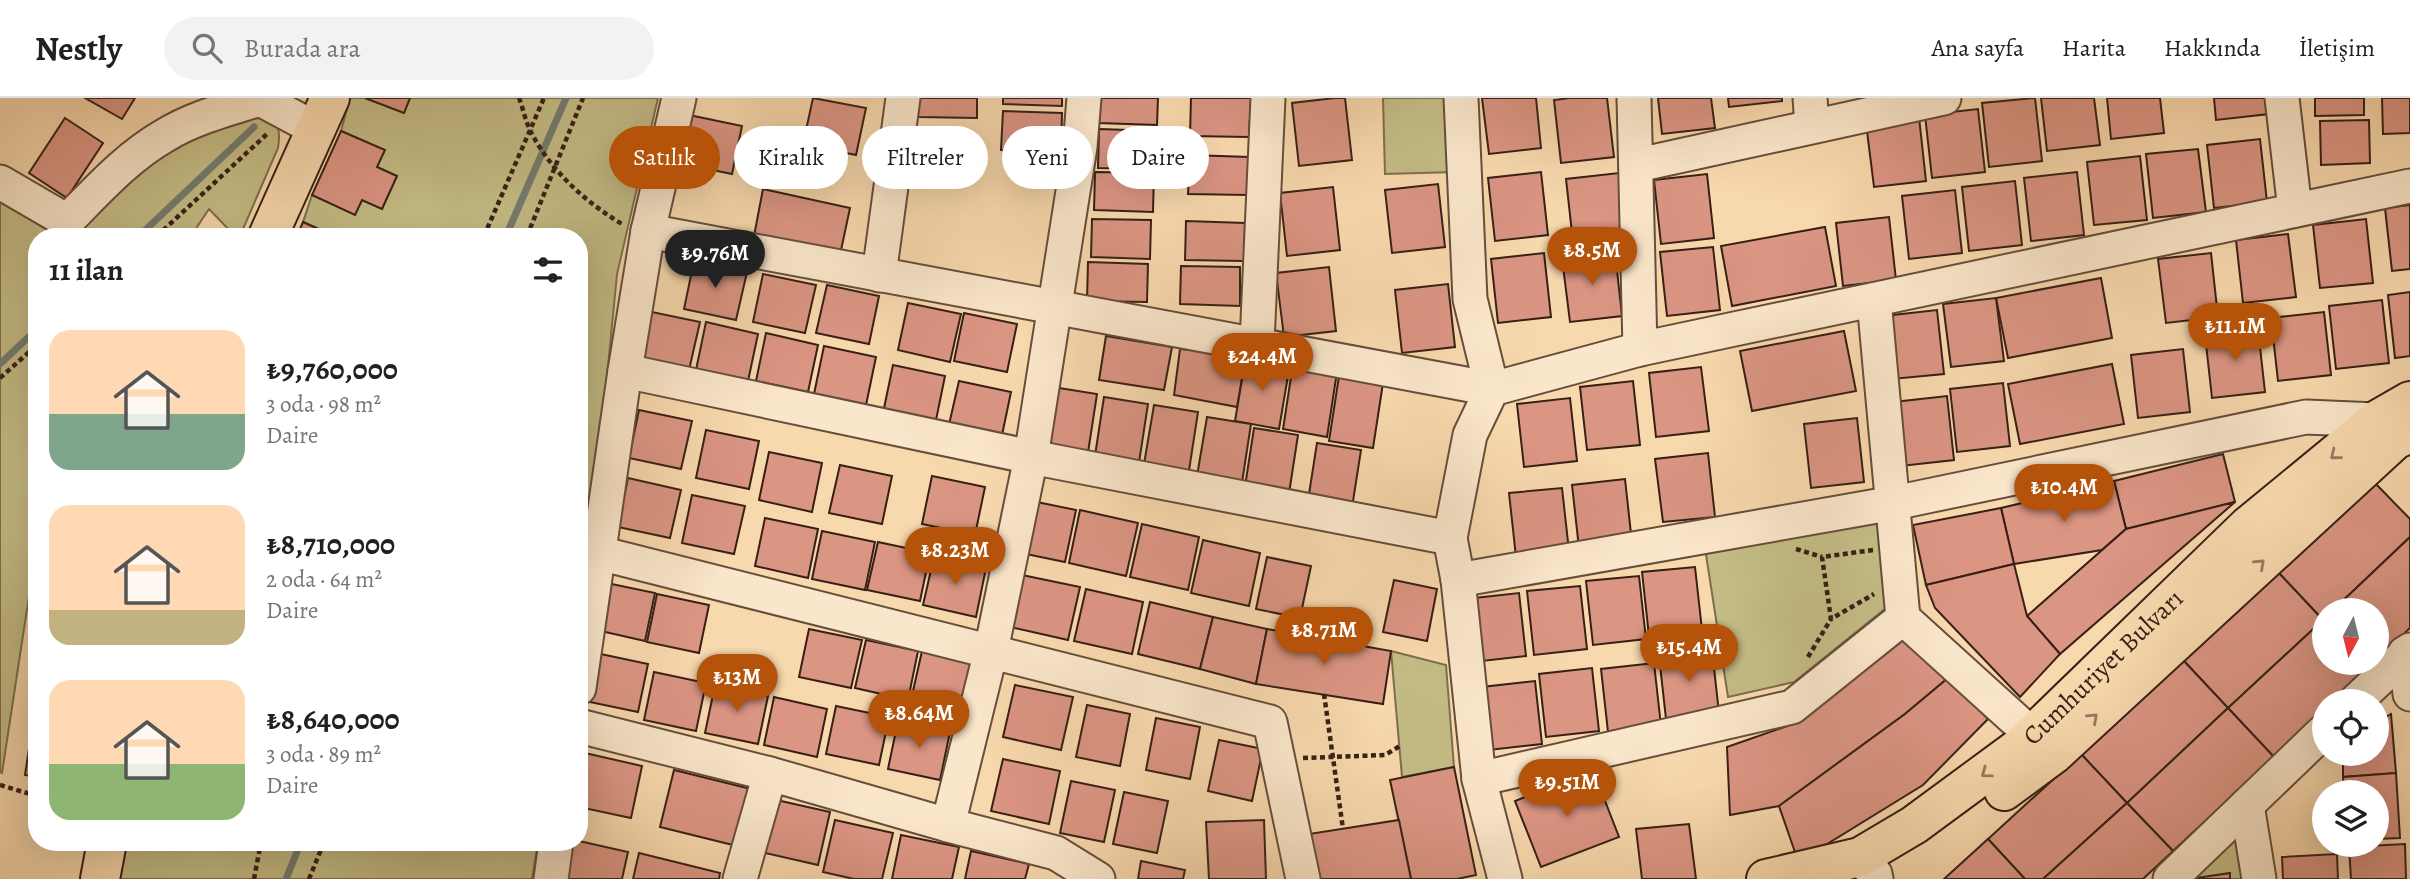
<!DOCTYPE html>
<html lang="tr">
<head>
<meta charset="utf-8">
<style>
  body { margin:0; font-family:Alegreya,serif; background:#f2f2f2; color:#202124; height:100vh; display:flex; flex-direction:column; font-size:26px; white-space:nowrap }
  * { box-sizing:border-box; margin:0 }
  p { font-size:23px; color:#757577 }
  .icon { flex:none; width:38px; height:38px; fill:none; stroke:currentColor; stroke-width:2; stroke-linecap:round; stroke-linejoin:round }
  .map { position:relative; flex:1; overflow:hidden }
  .side { position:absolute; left:28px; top:130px; width:560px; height:623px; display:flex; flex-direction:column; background:#fff; border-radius:28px; box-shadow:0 7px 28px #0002 }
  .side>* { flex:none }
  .banner { position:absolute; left:609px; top:28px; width:665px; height:63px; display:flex; gap:14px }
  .needle { width:46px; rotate:187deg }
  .buttons { position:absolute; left:2312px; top:500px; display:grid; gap:14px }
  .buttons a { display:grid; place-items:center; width:77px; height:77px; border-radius:50%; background:#fff; box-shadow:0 7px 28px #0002; font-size:35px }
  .price { position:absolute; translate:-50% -60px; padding:0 16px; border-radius:24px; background:#b45309; color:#fff; font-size:23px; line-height:46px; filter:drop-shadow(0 2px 4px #0008) }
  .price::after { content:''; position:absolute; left:50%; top:42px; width:21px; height:16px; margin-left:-10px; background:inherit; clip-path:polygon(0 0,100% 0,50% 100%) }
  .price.current { background:#222; color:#fff }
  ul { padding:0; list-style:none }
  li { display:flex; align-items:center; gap:21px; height:175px; padding:0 21px }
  li span { display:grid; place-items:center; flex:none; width:196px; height:140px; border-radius:21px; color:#555 }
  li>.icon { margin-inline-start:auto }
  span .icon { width:84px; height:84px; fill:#fffc; stroke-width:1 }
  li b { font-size:30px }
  h2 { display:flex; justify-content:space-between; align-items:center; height:84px; padding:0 21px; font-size:30px }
  .tag { padding:0 24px; border-radius:32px; background:#fff; box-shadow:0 7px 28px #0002; font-size:24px; line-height:63px }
  .tag.current { background:#b45309; color:#fff }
  header { display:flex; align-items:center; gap:42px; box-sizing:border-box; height:98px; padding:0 35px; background:#fff; border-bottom:2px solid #e0e0e0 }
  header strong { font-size:33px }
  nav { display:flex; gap:38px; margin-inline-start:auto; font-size:24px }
  .search { width:490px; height:63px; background:#f2f2f2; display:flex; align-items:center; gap:18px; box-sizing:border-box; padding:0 24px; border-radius:38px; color:#757577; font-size:26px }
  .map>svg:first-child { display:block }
  .green { fill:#c4bc85; stroke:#7d6e4e; stroke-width:2 }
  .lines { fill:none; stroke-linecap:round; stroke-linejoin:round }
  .stream { stroke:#747c71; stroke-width:7 }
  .building { fill:#db9583; stroke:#362016; stroke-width:2 }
  .minor-casing { stroke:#664e3c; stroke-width:37 }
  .major-casing { stroke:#362016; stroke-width:42 }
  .path { stroke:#362016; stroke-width:4.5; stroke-dasharray:5 3.5; stroke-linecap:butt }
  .minor { stroke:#fae6ca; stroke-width:33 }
  .major { stroke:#f8d8ad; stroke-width:38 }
  .oneway { stroke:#977c62 }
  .labels { text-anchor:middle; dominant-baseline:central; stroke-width:6; stroke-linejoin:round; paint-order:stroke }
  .street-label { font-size:26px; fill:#362016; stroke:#fae6ca }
</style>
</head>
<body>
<header>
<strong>Nestly</strong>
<div class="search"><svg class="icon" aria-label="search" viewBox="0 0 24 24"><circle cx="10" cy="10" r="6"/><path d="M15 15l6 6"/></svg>Burada ara</div>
<nav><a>Ana sayfa</a><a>Harita</a><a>Hakkında</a><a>İletişim</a></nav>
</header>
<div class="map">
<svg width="2410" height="781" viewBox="0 0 2410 781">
  <rect width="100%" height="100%" fill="#f8d8ad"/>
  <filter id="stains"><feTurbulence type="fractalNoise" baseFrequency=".00286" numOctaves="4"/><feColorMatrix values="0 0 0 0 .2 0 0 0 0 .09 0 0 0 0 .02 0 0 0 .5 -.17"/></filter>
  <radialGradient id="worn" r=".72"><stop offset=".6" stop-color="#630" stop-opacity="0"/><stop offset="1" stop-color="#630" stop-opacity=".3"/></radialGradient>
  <g class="green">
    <polygon points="350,0 365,0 404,15 410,0 658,0 617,176 600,351 579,481 579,138 334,138 303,124 312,97 355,116 362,102 382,111 397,78 377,69 384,52 341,33"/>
    <polygon points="1383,0 1453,0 1455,74 1385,76"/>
    <path d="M267,12C278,25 281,32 278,50L240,138H235L209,111L191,138H74L157,59L211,31Z"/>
    <polygon points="0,98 65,138 37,138 37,446 2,675 0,674"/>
    <polygon points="1883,419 1891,506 1794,584 1728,599 1705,450"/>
    <polygon points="1391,553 1446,567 1454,669 1402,679"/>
    <polygon points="2247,707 2259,781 2170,781"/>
    <polygon points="118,744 538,744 532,781 112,781"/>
  </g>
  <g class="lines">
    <g class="stream">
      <polyline points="139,138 254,29"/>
      <polyline points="506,138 566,0"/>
      <polyline points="0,266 37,231"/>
      <polyline points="286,781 301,744"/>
    </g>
  </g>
  <g class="building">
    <polygon points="85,0 135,0 122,21"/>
    <polygon points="365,0 410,0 404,15"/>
    <polygon points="813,0 866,10 856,57 803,46"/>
    <polygon points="918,0 977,0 977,20 918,19"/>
    <polygon points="1003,0 1062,0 1062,8 1003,6"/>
    <polygon points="1099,0 1158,0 1157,27 1098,25"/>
    <polygon points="1191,0 1251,0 1249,39 1190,38"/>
    <polygon points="1335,0 1345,0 1352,62 1299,68 1292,5"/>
    <polygon points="1482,0 1536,0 1541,50 1489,56"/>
    <polygon points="1570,0 1607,0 1614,59 1561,65 1554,2"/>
    <polygon points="1658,0 1711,0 1715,30 1662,36"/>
    <polygon points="1728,0 1782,0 1782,3 1729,9"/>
    <polygon points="2035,0 2042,63 1989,69 1982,5"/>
    <polygon points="2041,0 2094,0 2100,47 2047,53"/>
    <polygon points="2107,0 2160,0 2164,35 2111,41"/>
    <polygon points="2214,0 2267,0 2269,16 2216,22"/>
    <polygon points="2315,0 2364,0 2364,17 2315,18"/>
    <polygon points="2382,0 2410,0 2410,35 2383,36"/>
    <polygon points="1978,11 1985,74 1932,80 1925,17"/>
    <polygon points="1003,13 1062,15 1061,53 1001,52"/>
    <polygon points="689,17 742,28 732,76 679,65"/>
    <polygon points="1919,19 1926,83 1874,89 1866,25"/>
    <polygon points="65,20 103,45 67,100 29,75"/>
    <polygon points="2369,22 2370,65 2321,67 2320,23"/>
    <polygon points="1099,31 1158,33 1158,71 1098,70"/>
    <polygon points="341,33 385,52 377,69 397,78 382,111 362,102 355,117 312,97"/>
    <polygon points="2260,41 2267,104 2214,110 2207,47"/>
    <polygon points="2198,51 2206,114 2153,120 2146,56"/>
    <polygon points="1190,57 1249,59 1248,97 1188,96"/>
    <polygon points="2140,58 2147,122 2094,127 2087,64"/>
    <polygon points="1095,74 1154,75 1153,114 1094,112"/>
    <polygon points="1541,74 1548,137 1495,143 1488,80"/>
    <polygon points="2077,74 2084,137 2031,143 2024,80"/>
    <polygon points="1619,75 1626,139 1573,144 1566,81"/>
    <polygon points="1707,76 1714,140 1661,146 1654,82"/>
    <polygon points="2015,83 2022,147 1969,153 1962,89"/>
    <polygon points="1438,86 1445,149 1392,155 1385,92"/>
    <polygon points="1333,89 1340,152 1287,158 1280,95"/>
    <polygon points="763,91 850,110 840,157 754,138"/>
    <polygon points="1955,92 1962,155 1909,161 1902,98"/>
    <polygon points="2410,107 2410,171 2392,173 2385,110"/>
    <polygon points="1889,119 1896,182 1843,188 1836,125"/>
    <polygon points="1092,121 1151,122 1150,161 1091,159"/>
    <polygon points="2366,121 2373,185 2320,190 2313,127"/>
    <polygon points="1186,123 1245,125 1244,163 1185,162"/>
    <polygon points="303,124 334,138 297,138"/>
    <polygon points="1825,129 1836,188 1732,208 1721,148"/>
    <polygon points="2288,136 2296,199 2243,205 2236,142"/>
    <polygon points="1713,149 1720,212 1667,218 1660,154"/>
    <polygon points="1615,154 1622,218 1570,224 1562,160"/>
    <polygon points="1544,155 1551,219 1498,225 1491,161"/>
    <polygon points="2211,155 2218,219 2166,225 2158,161"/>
    <polygon points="694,163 747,174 736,222 684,211"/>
    <polygon points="1088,164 1148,166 1147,204 1087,203"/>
    <polygon points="1181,168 1240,169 1240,208 1180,206"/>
    <polygon points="1329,169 1336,233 1284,239 1276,175"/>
    <polygon points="763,176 816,187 805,235 753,224"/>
    <polygon points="2101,180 2112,240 2008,260 1996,200"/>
    <polygon points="1448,186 1455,249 1402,255 1395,192"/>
    <polygon points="827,187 879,198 869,246 816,235"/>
    <polygon points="2410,194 2410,258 2395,260 2388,197"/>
    <polygon points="1996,200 2004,263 1951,269 1943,206"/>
    <polygon points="2382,202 2389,265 2336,271 2329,208"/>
    <polygon points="908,205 961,216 950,264 898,252"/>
    <polygon points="1937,212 1944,276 1892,281 1884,218"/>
    <polygon points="647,213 700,224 689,272 637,260"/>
    <polygon points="2324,214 2331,277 2278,283 2271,220"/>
    <polygon points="964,215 1017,226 1007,274 954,263"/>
    <polygon points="706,224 758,236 748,283 696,272"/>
    <polygon points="2258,231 2265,294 2212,300 2205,237"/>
    <polygon points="1844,233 1856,293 1752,313 1740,253"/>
    <polygon points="766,235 818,247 808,294 756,283"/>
    <polygon points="1106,238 1172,249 1164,292 1099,282"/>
    <polygon points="824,248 876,259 866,307 814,296"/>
    <polygon points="1180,251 1246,258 1237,309 1174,297"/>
    <polygon points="2183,251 2190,314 2138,320 2131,257"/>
    <polygon points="1246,258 1290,266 1279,331 1235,323"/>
    <polygon points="1293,266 1337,274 1327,339 1283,331"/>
    <polygon points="2112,266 2124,326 2020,346 2008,286"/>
    <polygon points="893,267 945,278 935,327 883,315"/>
    <polygon points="1701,269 1709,333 1656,339 1649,275"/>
    <polygon points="1339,278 1383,285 1373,350 1329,343"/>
    <polygon points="959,283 1011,294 1001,342 948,331"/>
    <polygon points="1633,283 1640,347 1587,352 1580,289"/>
    <polygon points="2003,285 2010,348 1957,354 1950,291"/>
    <polygon points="1053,289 1097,296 1087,361 1043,354"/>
    <polygon points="1947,298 1954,362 1901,368 1894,304"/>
    <polygon points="1104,299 1148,306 1138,371 1094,364"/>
    <polygon points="1570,300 1577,363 1524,369 1517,306"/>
    <polygon points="1154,307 1198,314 1188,379 1143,372"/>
    <polygon points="639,312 692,323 681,371 629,360"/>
    <polygon points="1207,319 1251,326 1241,391 1196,384"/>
    <polygon points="1857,320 1864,384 1811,390 1804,326"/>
    <polygon points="1254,330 1298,337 1288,402 1244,395"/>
    <polygon points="706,332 759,343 749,391 696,380"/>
    <polygon points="1317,345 1361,352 1351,416 1307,409"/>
    <polygon points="769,354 822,365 812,414 759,402"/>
    <polygon points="1708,355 1715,419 1663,424 1655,361"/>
    <polygon points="2223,356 2235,404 2126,431 2114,383"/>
    <polygon points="840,367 892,378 882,426 829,415"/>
    <polygon points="932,378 985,389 975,437 922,426"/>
    <polygon points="628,380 681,392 670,440 618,429"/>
    <polygon points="1625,381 1632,445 1579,450 1572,387"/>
    <polygon points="2114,383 2126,431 2102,452 2014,466 2001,410"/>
    <polygon points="2374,384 2410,421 2410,439 2332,513 2324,513 2323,522 2278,474"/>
    <polygon points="1562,390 1569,453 1516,459 1509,395"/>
    <polygon points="692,397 745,408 734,456 682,445"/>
    <polygon points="1032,403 1076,412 1065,464 1021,455"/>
    <polygon points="2235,404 2060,556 2027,518 2126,431"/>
    <polygon points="2001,410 2014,466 1926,487 1913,427"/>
    <polygon points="1080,412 1138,425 1126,478 1069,465"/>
    <polygon points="765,420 818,431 808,480 755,468"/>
    <polygon points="1142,426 1199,439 1188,492 1130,479"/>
    <polygon points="822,433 875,444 865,492 812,481"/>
    <polygon points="2410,439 2410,530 2376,562 2376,513 2332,513"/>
    <polygon points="1203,442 1260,455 1249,508 1191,495"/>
    <polygon points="878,444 930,455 920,503 867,492"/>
    <polygon points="934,459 986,470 976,519 923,507"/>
    <polygon points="1267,459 1311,468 1300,520 1256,511"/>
    <polygon points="2014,466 2027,518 2060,556 2020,599 1935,510 1926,487"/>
    <polygon points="1695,469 1702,532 1649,538 1642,474"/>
    <polygon points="2278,474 2323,522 2228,610 2183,562"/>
    <polygon points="1022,477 1080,489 1068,542 1010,529"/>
    <polygon points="1639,478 1646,541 1593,547 1586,483"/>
    <polygon points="1394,482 1437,491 1427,543 1383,534"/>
    <polygon points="602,484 655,495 645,543 592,531"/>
    <polygon points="1580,488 1587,551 1534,557 1527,493"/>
    <polygon points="1086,491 1143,504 1132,556 1074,543"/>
    <polygon points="1519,495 1526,558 1473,564 1466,501"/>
    <polygon points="657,496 709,507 699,555 647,544"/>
    <polygon points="1150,504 1213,519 1200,571 1138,556"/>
    <polygon points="1213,519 1267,531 1256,586 1200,571"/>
    <polygon points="2323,522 2324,565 2364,565 2368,569 2332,604 2324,604 2324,611 2274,659 2228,610"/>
    <polygon points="809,531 862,542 851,590 799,579"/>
    <polygon points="1267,531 1391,553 1383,606 1256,586"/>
    <polygon points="1904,538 1948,580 1905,616 1779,708 1730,717 1727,649 1787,628"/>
    <polygon points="866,542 918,553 908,602 855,590"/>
    <polygon points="1712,552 1719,615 1666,621 1659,558"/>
    <polygon points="922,553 974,565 964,613 911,602"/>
    <polygon points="596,555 648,566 638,614 585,603"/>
    <polygon points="2183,562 2228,610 2127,705 2081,656"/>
    <polygon points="1654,565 1661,628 1608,634 1601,571"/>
    <polygon points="1592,570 1599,633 1546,639 1539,576"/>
    <polygon points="654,574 706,585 696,633 644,622"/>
    <polygon points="1948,580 1988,621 1923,687 1827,746 1796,757 1779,708 1905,616"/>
    <polygon points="1535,583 1542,646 1489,652 1482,589"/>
    <polygon points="715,587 768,598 758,646 705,635"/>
    <polygon points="1015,587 1073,599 1061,652 1003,639"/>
    <polygon points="37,597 37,638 31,637"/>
    <polygon points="774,599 827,611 817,659 764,647"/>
    <polygon points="1087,607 1130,616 1120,668 1076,659"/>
    <polygon points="836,608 889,619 879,667 826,656"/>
    <polygon points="2228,610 2274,659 2173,753 2127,705"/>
    <polygon points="2391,616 2396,675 2343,679 2343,656 2376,656 2376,624"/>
    <polygon points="1156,620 1200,629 1190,681 1146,672"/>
    <polygon points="898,623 950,634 940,682 888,671"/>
    <polygon points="31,637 37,638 37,679 25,677"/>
    <polygon points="1219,642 1263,651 1252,703 1208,693"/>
    <polygon points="585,655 642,668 631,720 579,709 579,679"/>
    <polygon points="2081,656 2127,705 2043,781 2025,781 1988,741"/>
    <polygon points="1003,661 1060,673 1049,726 991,713"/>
    <polygon points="1454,669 1476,777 1457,781 1411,781 1390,682"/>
    <polygon points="674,672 755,692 741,749 660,729"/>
    <polygon points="1593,672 1619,739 1541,769 1515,703"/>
    <polygon points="2396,675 2400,740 2376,741 2376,695 2344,695 2343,679"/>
    <polygon points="1071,683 1115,692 1104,744 1060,735"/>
    <polygon points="1124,694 1168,703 1157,755 1113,746"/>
    <polygon points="772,701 830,714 818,767 761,754"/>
    <polygon points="2127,705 2173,753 2143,781 2043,781"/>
    <polygon points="835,722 893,735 882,781 854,781 823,774"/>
    <polygon points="1264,722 1266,781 1209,781 1206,724"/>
    <polygon points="1399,722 1411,781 1318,781 1309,736"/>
    <polygon points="1689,726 1696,781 1642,781 1636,731"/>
    <polygon points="901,737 959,749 952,781 892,781"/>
    <polygon points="1988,741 2025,781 1944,781"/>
    <polygon points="579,743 628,754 622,781 562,781 570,744"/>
    <polygon points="2405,746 2406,781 2351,781 2349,749"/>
    <polygon points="971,753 1029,766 1025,781 965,781"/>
    <polygon points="639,755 720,775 719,781 633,781"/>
    <polygon points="2337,756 2338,781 2283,781 2282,759"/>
    <polygon points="1141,763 1185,772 1183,781 1138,781"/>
    <polygon points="2230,775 2230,781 2190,781"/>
  </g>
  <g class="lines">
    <g class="minor-casing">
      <g id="minor">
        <polyline points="258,0 316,31"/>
        <polyline points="1634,0 1640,251"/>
        <polyline points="1810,0 1812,28"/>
        <polyline points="2282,0 2295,112"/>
        <polyline points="1638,67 1944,0"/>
        <path d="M0,84L67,123C97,93 126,60 164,38C193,20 228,11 260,1"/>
        <polyline points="648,133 1492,291 1470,201 1461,0"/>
        <polyline points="879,177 903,0"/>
        <polyline points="1257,245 1268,0"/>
        <polyline points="625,273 1031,359 1450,440"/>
        <polyline points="599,455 1270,624 1303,781"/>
        <polyline points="1458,482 1894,405 2306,319 2377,322 2387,333"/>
        <polyline points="1903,520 2052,655"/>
        <polyline points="2405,555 2410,596"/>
        <polyline points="579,590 625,273 648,133 679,0"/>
        <polyline points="2355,604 2410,552"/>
        <polyline points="579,628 770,676 948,727 1056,755 1098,781"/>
        <polyline points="1479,681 1792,609 1903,520 1874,202"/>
        <polyline points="2247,707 2259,781"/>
        <polyline points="948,727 991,553 1031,359 1080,49 1084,0"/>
        <polyline points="1860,759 1875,776 1876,781"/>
        <polyline points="551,781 556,744"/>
        <polyline points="740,781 770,676"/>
        <polyline points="1505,781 1479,681 1458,482 1450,440 1470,337 1492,291 1640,251 2410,88"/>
        <polyline points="2170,781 2324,633"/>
      </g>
    </g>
    <g class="major-casing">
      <g id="major">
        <polyline points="268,138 330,0"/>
        <polyline points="2004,693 2054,656 2395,342 2410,335"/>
        <polyline points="100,781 107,744"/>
        <path id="s1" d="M1766,781L1860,759L1914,727L2020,649L2248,428L2377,322L2410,303"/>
      </g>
    </g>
    <g class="path">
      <path d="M519,0C523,10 525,22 530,32C549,71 585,104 622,126"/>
      <polyline points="157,138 267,36"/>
      <polyline points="484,138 544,0"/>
      <polyline points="527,138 583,0"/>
      <polyline points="0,280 37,247"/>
      <polyline points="1796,451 1822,459"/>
      <polyline points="1873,452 1822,459 1831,521 1874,496"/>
      <polyline points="1808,559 1831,521"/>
      <polyline points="1324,596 1343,731"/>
      <polyline points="1303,660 1385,657 1400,648"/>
      <polyline points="0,687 37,698"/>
      <polyline points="254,781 261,744"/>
      <polyline points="309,781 324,744"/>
    </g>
    <use href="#minor" class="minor"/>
    <use href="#major" class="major"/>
  </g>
  <defs><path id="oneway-chevron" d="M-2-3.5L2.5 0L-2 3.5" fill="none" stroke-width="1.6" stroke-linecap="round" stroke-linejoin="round" transform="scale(1.75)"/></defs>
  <g class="oneway">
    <use href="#oneway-chevron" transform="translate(2335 357) rotate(141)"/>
    <use href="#oneway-chevron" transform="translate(2260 466) rotate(-43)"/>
    <use href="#oneway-chevron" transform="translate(2093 620) rotate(-43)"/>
    <use href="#oneway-chevron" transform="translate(1986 675) rotate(144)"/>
  </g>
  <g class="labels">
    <g class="street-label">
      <text stroke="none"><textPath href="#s1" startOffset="406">Cumhuriyet Bulvarı</textPath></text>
    </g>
  </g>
  <rect width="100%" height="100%" filter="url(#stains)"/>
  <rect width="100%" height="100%" fill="url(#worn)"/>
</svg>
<div class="buttons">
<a><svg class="needle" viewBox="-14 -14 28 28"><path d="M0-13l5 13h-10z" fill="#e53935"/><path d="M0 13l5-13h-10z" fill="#757577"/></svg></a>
<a><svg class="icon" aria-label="locate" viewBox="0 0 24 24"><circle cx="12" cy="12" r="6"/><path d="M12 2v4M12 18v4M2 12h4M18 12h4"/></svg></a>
<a><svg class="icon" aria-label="layers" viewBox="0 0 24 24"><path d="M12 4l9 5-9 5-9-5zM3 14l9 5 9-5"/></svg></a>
</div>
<b class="price" style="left:1592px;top:189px">₺8.5M</b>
<b class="price current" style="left:715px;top:192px">₺9.76M</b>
<b class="price" style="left:2235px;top:265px">₺11.1M</b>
<b class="price" style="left:1262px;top:295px">₺24.4M</b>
<b class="price" style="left:2064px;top:426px">₺10.4M</b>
<b class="price" style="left:955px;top:489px">₺8.23M</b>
<b class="price" style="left:1324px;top:569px">₺8.71M</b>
<b class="price" style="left:1689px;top:586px">₺15.4M</b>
<b class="price" style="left:737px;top:616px">₺13M</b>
<b class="price" style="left:919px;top:652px">₺8.64M</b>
<b class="price" style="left:1567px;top:721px">₺9.51M</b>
<div class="banner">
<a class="tag current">Satılık</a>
<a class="tag">Kiralık</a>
<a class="tag">Filtreler</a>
<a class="tag">Yeni</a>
<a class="tag">Daire</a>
</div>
<section class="side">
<h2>11 ilan<svg class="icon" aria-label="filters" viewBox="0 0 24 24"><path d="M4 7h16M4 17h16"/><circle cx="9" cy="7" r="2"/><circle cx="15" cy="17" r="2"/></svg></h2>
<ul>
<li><span style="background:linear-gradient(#ffd9b3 60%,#7fa58c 0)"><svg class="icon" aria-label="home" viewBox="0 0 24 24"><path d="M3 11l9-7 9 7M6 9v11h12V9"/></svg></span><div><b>₺9,760,000</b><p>3 oda · 98 m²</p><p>Daire</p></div></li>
<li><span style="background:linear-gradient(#ffd9b3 75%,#c2b280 0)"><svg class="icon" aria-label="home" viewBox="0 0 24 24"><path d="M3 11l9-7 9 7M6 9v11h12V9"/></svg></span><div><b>₺8,710,000</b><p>2 oda · 64 m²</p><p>Daire</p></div></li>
<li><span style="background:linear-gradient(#ffd9b3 60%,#8fb573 0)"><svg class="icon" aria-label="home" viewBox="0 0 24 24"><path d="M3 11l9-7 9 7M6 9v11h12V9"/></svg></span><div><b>₺8,640,000</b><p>3 oda · 89 m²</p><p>Daire</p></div></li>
</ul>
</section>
</div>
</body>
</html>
